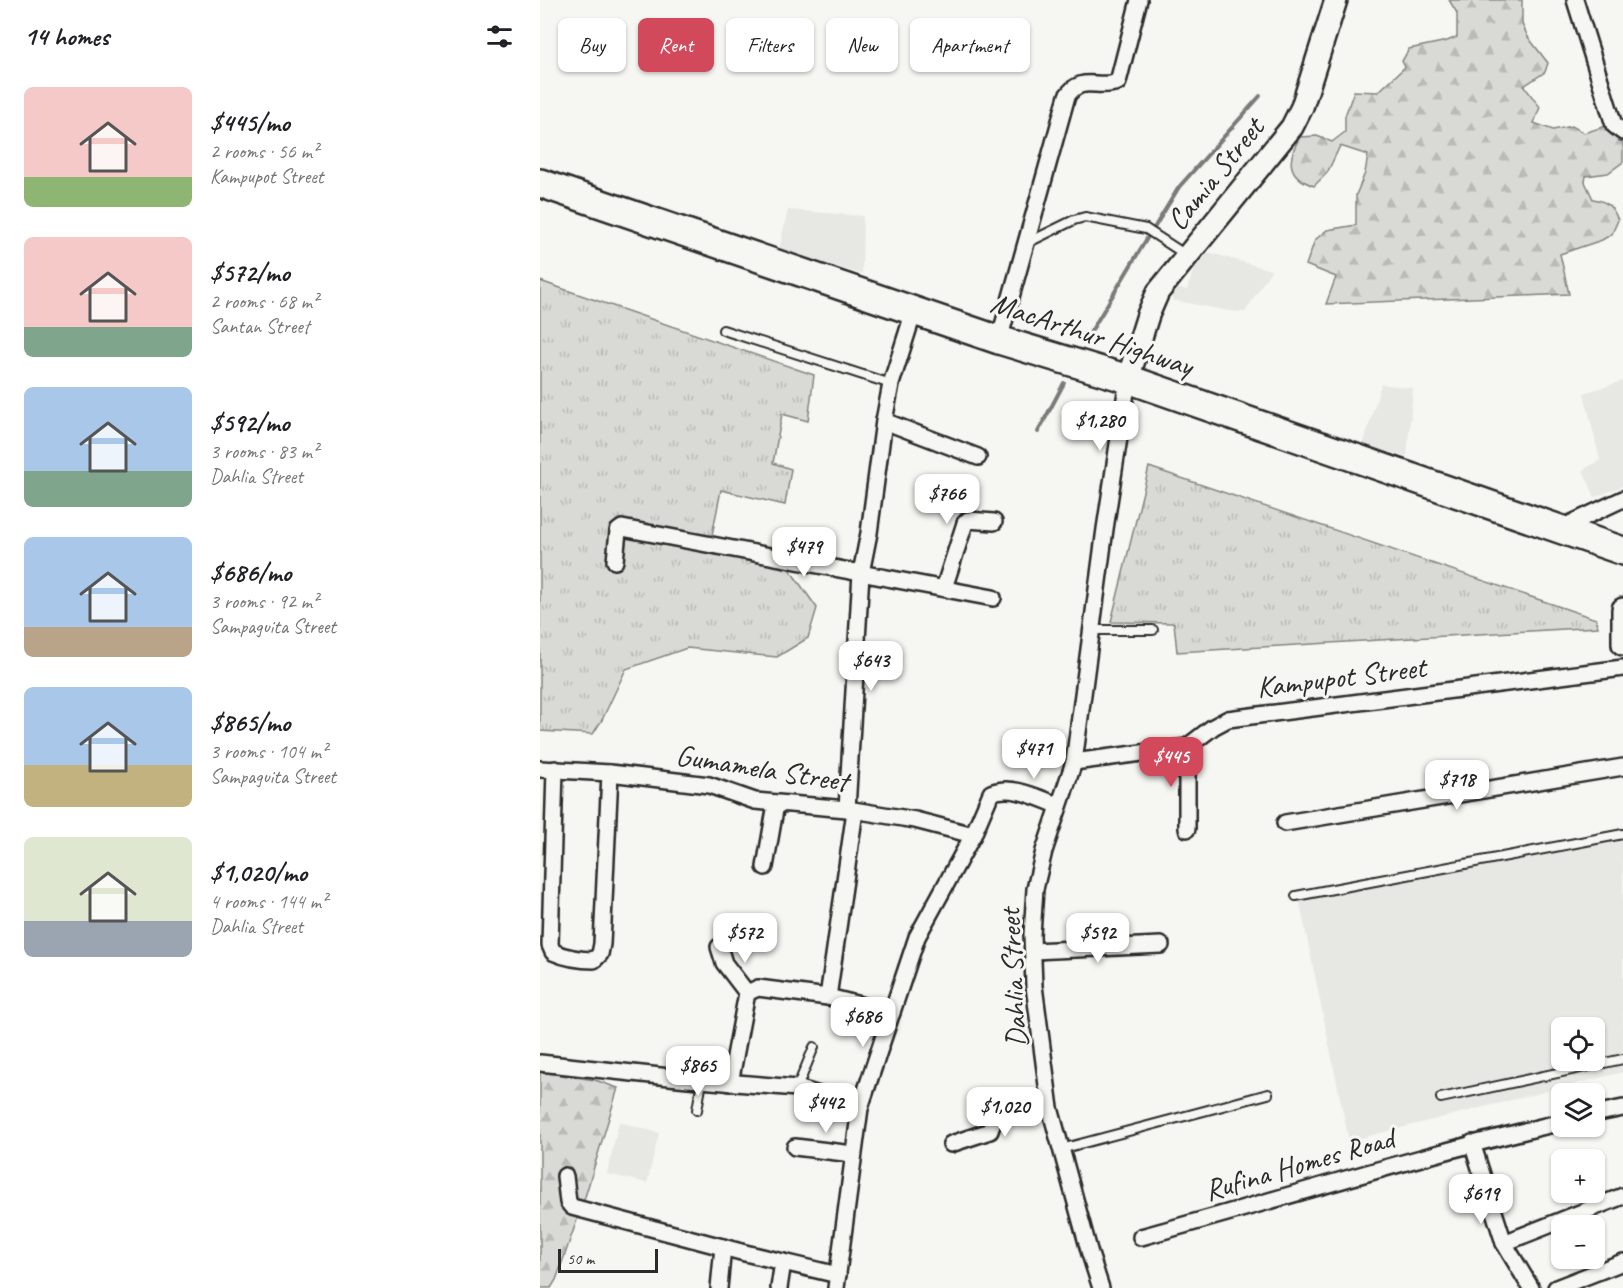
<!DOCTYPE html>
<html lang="en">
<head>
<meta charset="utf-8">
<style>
  body { margin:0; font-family:Caveat,sans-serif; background:#f6f6f6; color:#202124; height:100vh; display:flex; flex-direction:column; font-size:22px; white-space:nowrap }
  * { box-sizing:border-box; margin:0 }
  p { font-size:20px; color:#757577 }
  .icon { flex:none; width:33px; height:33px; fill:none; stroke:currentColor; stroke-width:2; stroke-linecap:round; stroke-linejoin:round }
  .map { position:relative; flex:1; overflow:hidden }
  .panel { display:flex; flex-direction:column; background:#fff; width:540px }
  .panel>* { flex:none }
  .hud { position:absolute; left:18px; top:18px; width:570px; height:54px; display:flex; gap:12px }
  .controls { position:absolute; left:1011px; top:1017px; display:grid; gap:12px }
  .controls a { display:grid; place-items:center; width:54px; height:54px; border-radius:9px; background:#fff; box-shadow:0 2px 4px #0004; font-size:30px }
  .scale { position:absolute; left:18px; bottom:15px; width:100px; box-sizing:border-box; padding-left:6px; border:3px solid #2b2b2b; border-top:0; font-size:16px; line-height:21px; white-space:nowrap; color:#2b2b2b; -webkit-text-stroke:4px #f6f6f2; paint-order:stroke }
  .price { position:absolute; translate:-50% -51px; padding:0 14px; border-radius:12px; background:#fff; color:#222; font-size:20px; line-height:39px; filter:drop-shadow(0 2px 3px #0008) }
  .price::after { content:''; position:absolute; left:50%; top:36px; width:18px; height:14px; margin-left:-9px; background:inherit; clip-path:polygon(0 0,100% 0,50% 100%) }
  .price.on { background:#d1495b; color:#fff }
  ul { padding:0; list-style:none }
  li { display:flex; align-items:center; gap:18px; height:150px; padding:0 24px }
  li span { display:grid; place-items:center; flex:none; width:168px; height:120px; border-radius:9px; color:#555 }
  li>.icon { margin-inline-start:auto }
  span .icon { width:72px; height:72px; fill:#fffc; stroke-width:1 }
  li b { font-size:26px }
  h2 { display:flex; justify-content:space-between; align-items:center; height:72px; padding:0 24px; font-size:26px }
  .pill { padding:0 21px; border-radius:9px; background:#fff; box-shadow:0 2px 4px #0004; font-size:21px; line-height:54px }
  .pill.on { background:#d1495b; color:#fff }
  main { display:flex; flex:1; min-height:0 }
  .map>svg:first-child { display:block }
  .built { fill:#e7e7e3; fill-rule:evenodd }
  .grass { fill:url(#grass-tufts); stroke:#828280; stroke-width:1.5 }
  .forest { fill:url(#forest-firs); stroke:#828280; stroke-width:1.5 }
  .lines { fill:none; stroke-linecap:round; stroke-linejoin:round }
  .stream { stroke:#7a7a78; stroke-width:4 }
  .lane-casing { stroke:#2b2b2b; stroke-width:12 }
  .street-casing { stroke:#2b2b2b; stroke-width:20 }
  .secondary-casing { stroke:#2b2b2b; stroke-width:26 }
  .highway-casing { stroke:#2b2b2b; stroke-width:32 }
  .lane { stroke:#f6f6f2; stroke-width:8 }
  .street { stroke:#f6f6f2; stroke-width:15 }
  .secondary { stroke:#f6f6f2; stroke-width:21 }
  .highway { stroke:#f6f6f2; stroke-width:27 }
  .labels { text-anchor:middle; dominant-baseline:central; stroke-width:6; stroke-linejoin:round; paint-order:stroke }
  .street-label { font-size:30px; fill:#2b2b2b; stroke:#f6f6f2 }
</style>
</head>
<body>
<main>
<section class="panel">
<h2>14 homes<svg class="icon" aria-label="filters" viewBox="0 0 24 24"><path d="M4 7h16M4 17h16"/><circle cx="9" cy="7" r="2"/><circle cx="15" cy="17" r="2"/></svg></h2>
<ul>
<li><span style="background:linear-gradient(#f6c9c9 75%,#8fb573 0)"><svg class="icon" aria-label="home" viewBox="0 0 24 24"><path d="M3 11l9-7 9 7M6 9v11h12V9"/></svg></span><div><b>$445/mo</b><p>2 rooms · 56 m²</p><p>Kampupot Street</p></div></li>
<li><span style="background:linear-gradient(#f6c9c9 75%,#7fa58c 0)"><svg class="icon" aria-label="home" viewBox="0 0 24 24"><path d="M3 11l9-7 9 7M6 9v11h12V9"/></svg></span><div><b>$572/mo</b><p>2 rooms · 68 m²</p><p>Santan Street</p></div></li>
<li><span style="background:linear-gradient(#a9c7e8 70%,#7fa58c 0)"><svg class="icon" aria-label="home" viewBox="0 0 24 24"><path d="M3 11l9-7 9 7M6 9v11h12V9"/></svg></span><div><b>$592/mo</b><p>3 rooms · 83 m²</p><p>Dahlia Street</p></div></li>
<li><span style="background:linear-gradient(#a9c7e8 75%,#b9a48a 0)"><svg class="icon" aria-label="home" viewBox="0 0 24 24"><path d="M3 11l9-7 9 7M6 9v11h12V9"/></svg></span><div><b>$686/mo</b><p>3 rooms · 92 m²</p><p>Sampaguita Street</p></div></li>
<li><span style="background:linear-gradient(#a9c7e8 65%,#c2b280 0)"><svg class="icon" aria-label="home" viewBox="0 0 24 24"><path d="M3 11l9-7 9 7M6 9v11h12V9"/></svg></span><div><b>$865/mo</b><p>3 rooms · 104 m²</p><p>Sampaguita Street</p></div></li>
<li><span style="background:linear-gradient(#dfe7d0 70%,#9aa5b1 0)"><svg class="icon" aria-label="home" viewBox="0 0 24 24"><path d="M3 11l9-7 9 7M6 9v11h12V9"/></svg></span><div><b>$1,020/mo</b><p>4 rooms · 144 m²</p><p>Dahlia Street</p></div></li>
</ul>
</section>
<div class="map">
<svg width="1083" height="1288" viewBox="0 0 1083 1288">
  <defs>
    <pattern id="grass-tufts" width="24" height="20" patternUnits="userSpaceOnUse" patternTransform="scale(1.5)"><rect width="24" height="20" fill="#d9d9d5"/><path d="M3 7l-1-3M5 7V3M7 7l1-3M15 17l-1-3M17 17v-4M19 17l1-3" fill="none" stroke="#babab7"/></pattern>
    <pattern id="forest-firs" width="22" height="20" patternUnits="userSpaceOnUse" patternTransform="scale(1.5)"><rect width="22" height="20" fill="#d9d9d5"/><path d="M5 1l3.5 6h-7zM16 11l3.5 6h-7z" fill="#babab7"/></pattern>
  </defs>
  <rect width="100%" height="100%" fill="#f6f6f2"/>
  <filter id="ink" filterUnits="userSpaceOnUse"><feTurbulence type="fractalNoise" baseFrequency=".0167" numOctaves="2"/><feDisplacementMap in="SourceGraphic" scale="12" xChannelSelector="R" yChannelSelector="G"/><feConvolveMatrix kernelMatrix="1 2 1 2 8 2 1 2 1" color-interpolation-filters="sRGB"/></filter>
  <g filter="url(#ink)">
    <g class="built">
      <polygon points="248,210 323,216 322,274 239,250"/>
      <polygon points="660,250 731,270 705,312 689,311 632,300 635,288 647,290"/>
      <polygon points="1083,381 1083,486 1055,497 1043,470 1060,460 1044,393"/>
      <polygon points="841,384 873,388 867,456 823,446"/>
      <path d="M1083,841V1072L809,1141L758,894ZM1022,1028H1054V1060H1022Z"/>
      <polygon points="79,1122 119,1133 107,1183 67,1174"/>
    </g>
    <g class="grass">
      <polygon points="0,281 274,375 268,421 242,414 233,463 251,469 245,505 181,490 170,545 245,563 277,608 268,638 237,657 147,648 86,669 62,720 53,734 0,731"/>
      <polygon points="609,467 1056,619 1058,627 637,652 634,623 571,622"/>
    </g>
    <g class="forest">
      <path d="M909,0H982V24L988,37L1008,63L1005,72L984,86L1000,107L994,123L1013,130L1032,126L1044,133L1069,125L1083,134V162L1068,173L1046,176L1045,182L1053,199C1067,201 1073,207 1078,220L1072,234L1062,240L1020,254L1029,294L786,304L796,277L766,265L775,240L787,230L816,225V195L825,173L828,155L800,146L787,173L774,186C746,176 747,159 760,137L777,136L792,142L805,132V116L814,91L838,92L865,67L862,61L869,49L907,41L917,37V13Z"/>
      <polygon points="0,1072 55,1080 78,1088 45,1197 16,1280 11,1288 0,1288"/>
    </g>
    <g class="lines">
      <g class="stream">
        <polyline points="614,228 639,187 720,96"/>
        <polyline points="544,343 609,235"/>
        <polyline points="498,432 524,383"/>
      </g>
      <g class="lane-casing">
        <g id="lane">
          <polyline points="487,243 534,220 545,217 606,229 646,255"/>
          <polyline points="183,330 351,384"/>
          <polyline points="552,630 613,630"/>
          <polyline points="756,896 1083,834"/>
          <polyline points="257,1088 274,1047"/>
          <polyline points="901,1098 1083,1059"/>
          <polyline points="157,1110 162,1081"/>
          <polyline points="521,1149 728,1094"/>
        </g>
      </g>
      <g class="street-casing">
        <g id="street">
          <polyline points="1035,0 1074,125 1083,132"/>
          <path d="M459,340L527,96C542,74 557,90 578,82L599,0"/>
          <polyline points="344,421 438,457"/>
          <polyline points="1019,529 1083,499"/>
          <polyline points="75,561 78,531 82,528 453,598"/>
          <polyline points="404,588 425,523 428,520 454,522"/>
          <polyline points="647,747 647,829"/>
          <polyline points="534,762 647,747 673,727 688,719 1083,668"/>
          <polyline points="0,769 70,773 169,785 215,801 307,809 375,820 433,835"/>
          <path d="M15,769L10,945L13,952C27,958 39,960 54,960L60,954L62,944L70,773"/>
          <polyline points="307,809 321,573 329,533 344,421 351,384 374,311"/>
          <polyline points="745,823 1083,767"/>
          <polyline points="225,867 236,804"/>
          <polyline points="179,947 184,963 207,993"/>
          <polyline points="493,951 621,945"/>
          <polyline points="288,997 315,811"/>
          <polyline points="0,1063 148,1079 257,1088 320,1108"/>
          <polyline points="190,1083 207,993 218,988 288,997 352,1013"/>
          <polyline points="1054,1114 1083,1108"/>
          <polyline points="932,1143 964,1243 991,1288"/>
          <polyline points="411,1144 450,1131 455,1116 510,1108"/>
          <polyline points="255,1147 313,1154"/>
          <polyline points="25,1176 28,1202 32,1207 205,1253 298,1275"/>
          <path d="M601,1237C741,1199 880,1155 1022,1122"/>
          <polyline points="964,1243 1083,1196"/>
          <polyline points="179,1288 183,1247"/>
          <polyline points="239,1288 243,1262"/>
          <path d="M296,1288L320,1108L377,937L433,835L451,793C472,784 498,798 518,805"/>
          <polyline points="561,1288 550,1254 510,1108 494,986 492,935 495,889 504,851 534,762 565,529 588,379"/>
          <polyline points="1016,1288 1083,1262"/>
        </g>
      </g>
      <g class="secondary-casing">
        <g id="secondary">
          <polyline points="588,379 608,315 618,292 752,127 762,107 796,0"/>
          <polyline points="1083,609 1083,644"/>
        </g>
      </g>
      <g class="highway-casing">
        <polyline id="highway" points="0,183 459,340 588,379 1083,551"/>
      </g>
      <use href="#lane" class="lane"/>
      <use href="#street" class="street"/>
      <use href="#secondary" class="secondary"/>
      <use href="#highway" class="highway"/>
    </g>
  </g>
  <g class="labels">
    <g class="street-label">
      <text transform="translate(675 174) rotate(-51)">Camia Street</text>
      <text transform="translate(552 334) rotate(18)">MacArthur Highway</text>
      <text transform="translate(801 677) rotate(-7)">Kampupot Street</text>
      <text transform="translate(222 768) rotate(9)">Gumamela Street</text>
      <text transform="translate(473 978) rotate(-93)">Dahlia Street</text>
      <text transform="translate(759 1164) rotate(-16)">Rufina Homes Road</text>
    </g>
  </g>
</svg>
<div class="controls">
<a><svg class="icon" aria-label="locate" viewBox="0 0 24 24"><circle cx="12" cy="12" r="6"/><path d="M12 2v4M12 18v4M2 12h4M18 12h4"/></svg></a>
<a><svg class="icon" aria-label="layers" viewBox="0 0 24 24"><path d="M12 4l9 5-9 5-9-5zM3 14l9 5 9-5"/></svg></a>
<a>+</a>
<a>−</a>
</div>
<div class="scale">50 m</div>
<b class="price" style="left:560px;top:452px">$1,280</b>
<b class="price" style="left:407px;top:525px">$766</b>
<b class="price" style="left:264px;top:578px">$479</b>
<b class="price" style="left:331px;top:692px">$643</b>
<b class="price" style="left:494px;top:780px">$471</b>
<b class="price on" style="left:631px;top:788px">$445</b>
<b class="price" style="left:917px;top:811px">$718</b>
<b class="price" style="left:205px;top:964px">$572</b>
<b class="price" style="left:558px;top:964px">$592</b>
<b class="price" style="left:323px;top:1048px">$686</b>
<b class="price" style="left:158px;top:1097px">$865</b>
<b class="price" style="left:286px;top:1134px">$442</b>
<b class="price" style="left:465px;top:1138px">$1,020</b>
<b class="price" style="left:941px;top:1225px">$619</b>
<div class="hud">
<a class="pill">Buy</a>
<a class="pill on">Rent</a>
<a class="pill">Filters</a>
<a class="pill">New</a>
<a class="pill">Apartment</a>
</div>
</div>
</main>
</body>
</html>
